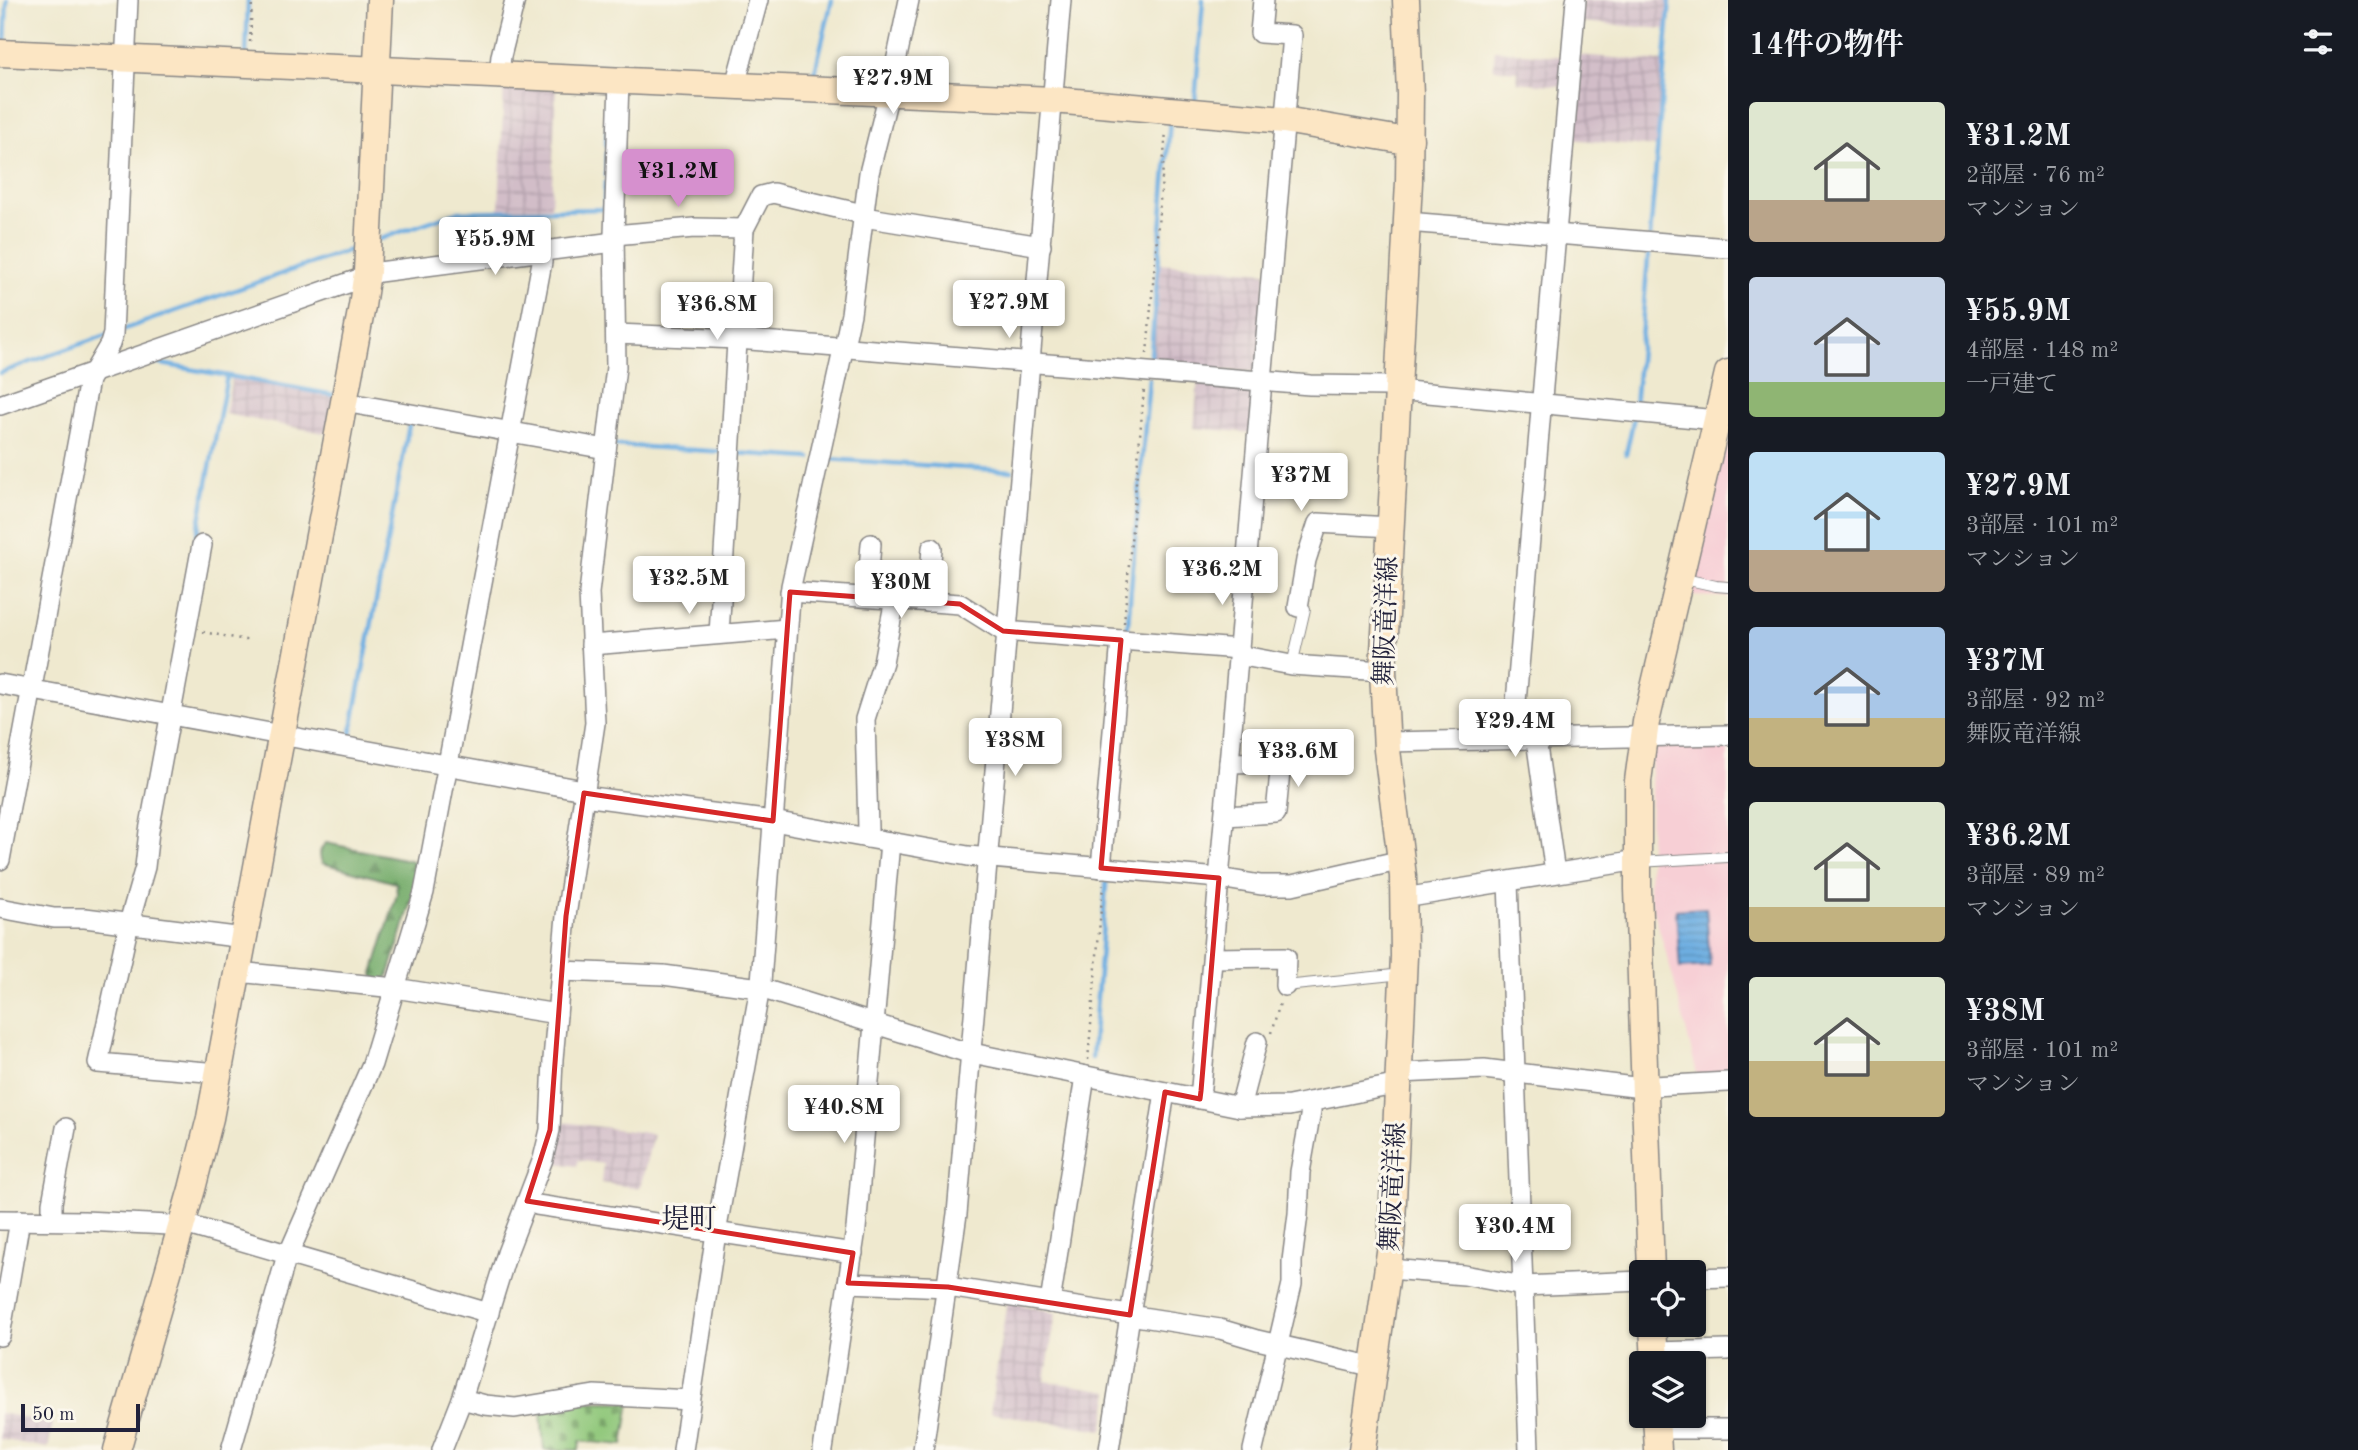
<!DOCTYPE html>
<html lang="ja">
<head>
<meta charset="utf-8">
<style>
  body { margin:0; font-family:"Old Standard TT","Noto Serif JP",serif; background:#20242c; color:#f1f3f6; height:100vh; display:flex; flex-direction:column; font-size:26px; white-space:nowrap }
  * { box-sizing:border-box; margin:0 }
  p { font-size:23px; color:#9ea1a6 }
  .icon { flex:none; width:38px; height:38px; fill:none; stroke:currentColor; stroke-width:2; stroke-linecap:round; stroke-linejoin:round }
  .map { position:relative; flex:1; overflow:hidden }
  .side { display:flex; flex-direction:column; background:#171b24; width:630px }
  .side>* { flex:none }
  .tools { position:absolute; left:1629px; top:1260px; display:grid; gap:14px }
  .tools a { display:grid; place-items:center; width:77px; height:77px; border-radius:7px; background:#171b24; box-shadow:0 2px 5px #0004; font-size:35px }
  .scale { position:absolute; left:21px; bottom:18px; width:119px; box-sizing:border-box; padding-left:7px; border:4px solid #22223b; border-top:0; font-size:19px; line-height:24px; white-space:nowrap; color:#22223b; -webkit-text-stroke:5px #fbf7ec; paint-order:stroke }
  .price { position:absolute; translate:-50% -60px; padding:0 16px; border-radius:7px; background:#fff; color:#222; font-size:23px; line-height:46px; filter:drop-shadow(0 2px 4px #0008) }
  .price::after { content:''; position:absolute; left:50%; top:42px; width:21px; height:16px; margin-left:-10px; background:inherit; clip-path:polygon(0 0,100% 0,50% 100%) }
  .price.selected { background:#d690ce; color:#111 }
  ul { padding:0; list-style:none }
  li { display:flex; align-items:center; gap:21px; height:175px; padding:0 21px }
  li span { display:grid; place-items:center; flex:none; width:196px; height:140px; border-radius:7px; color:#555 }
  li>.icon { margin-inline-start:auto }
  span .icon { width:84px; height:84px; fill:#fffc; stroke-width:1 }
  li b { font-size:30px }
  h2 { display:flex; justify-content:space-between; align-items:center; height:84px; padding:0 21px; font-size:30px }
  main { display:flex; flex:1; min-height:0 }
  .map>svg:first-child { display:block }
  .built { fill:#f7cfd5 }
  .industrial { fill:url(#industrial-grid) }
  .forest { fill:url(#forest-firs); stroke:#4b6753; stroke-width:2 }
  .cemetery { fill:url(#cemetery-stones); stroke:#5a755b; stroke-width:2 }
  .water { fill:url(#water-rules); stroke:#48688e; stroke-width:2 }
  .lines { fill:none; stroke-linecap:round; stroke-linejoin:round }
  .stream { stroke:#6eafe2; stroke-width:4.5 }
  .lane-casing { stroke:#888685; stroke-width:12 }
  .street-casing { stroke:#888685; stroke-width:22 }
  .secondary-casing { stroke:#888685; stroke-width:29 }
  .path { stroke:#888685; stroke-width:2.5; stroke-dasharray:2 5; stroke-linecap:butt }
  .lane { stroke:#fff; stroke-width:10 }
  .street { stroke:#fff; stroke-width:19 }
  .secondary { stroke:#fce6c4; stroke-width:26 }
  .marked { fill:none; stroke:#d62828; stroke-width:5; stroke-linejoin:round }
  .labels { text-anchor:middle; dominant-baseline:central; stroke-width:6; stroke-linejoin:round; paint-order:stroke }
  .street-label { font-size:26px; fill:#22223b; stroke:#fbf7ec }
  .neighbourhood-label { font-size:28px; fill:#22223b; stroke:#fbf7ec }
</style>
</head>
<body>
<main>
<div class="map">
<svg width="1728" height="1450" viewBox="0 0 1728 1450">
  <defs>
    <pattern id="industrial-grid" width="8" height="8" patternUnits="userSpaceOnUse" patternTransform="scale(1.75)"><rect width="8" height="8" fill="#d2bdc8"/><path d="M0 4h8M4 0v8" fill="none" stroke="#b4a2ad"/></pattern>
    <pattern id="forest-firs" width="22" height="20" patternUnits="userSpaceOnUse" patternTransform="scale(1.75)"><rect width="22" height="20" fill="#74ac6b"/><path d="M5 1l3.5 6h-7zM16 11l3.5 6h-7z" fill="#5f8c59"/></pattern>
    <pattern id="cemetery-stones" width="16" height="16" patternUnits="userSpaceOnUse" patternTransform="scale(1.75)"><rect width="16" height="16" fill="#91c87b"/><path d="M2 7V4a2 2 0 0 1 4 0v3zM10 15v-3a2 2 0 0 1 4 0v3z" fill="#76a266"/></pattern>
    <pattern id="water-rules" width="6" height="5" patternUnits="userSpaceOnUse" patternTransform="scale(1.75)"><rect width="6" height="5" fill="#6eafe2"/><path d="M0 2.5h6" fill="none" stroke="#5a8eb8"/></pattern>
  </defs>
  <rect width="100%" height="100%" fill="#fbf7ec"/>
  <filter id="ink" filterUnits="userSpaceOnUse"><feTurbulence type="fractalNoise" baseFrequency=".0143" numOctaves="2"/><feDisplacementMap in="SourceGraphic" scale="14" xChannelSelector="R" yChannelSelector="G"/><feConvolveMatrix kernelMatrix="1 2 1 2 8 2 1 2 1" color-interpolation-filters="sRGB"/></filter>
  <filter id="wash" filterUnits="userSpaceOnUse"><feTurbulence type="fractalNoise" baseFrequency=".00686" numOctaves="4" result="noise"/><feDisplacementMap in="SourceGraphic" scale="28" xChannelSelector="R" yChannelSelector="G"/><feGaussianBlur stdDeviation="1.57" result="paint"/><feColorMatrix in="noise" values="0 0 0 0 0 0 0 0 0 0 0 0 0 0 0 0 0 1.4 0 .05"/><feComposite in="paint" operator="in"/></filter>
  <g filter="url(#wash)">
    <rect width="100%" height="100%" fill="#efe9cf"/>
    <g class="built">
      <polygon points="1728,424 1728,597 1687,596"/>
      <polygon points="1728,745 1728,1076 1698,1078 1674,981 1649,893 1652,747"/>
    </g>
    <g class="industrial">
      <polygon points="1582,0 1669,0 1666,29 1580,22"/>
      <polygon points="1495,50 1565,57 1563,86 1517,82 1518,71 1493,69"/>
      <polygon points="1577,55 1664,62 1656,147 1570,139"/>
      <polygon points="504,84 556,86 551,207 499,209"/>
      <polygon points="1159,263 1266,272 1258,372 1151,367"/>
      <polygon points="232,378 337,397 330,434 225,414"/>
      <polygon points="1198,380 1253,385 1253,433 1194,428"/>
      <polygon points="557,1121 653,1134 640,1188 601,1183 603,1164 578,1160 577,1166 548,1162"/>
      <polygon points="1007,1301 1056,1313 1045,1381 1110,1391 1103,1430 990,1413"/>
      <polygon points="0,1413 53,1423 48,1448 0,1439"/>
    </g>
    <path class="forest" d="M326,843L413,861L419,867L415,890L388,977L384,982L374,978L373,973L397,894L396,883L322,863C319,854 319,850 326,843Z"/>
    <polygon class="cemetery" points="583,1402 630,1402 623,1445 580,1441 579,1450 544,1450 541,1410"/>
    <polygon class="water" points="1706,908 1710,966 1680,968 1676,910"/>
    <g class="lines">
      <g class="stream">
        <polyline points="5,44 7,0"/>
        <polyline points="246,55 248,0"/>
        <polyline points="813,80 832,0"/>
        <polyline points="608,98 608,91"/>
        <polyline points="1195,103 1203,0"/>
        <polyline points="606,146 608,106"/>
        <polyline points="606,175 606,153"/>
        <polyline points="1650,236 1670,0"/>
        <polyline points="380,239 457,212 604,209 605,183"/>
        <polyline points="119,331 358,247"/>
        <polyline points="145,361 334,395"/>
        <polyline points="1150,366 1170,120"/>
        <polyline points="0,373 106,335"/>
        <polyline points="1635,406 1649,247"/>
        <polyline points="614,445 726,452"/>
        <polyline points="734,453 810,458"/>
        <polyline points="1626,454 1634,417"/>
        <polyline points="828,459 1012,471"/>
        <polyline points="196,541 227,376"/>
        <polyline points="1127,635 1149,379"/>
        <polyline points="350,739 410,420"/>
        <polyline points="1092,1058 1107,874"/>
      </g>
    </g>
  </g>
  <g filter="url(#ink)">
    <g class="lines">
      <g class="lane-casing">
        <g id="lane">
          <polyline points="1680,578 1716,586 1728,587"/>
          <polyline points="1292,665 1305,609 1298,607"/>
          <polyline points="1638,862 1728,857"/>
          <polyline points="1285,986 1403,974"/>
        </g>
      </g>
      <g class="street-casing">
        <g id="street">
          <polyline points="499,75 501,56 515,0"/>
          <polyline points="738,86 738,74 758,0"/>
          <polyline points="1407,222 1728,248"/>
          <polyline points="614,235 694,228 744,229"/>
          <polyline points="616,334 737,339 1310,385 1389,386 1407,391 1717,420"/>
          <polyline points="344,402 606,449"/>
          <polyline points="0,405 379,272 614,242"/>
          <polyline points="202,545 149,831 145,867 129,923 98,1063 219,1073"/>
          <polyline points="790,592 960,604 1003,631 1239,649"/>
          <polyline points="867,597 871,544"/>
          <polyline points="928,602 932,548"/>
          <polyline points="1298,607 1306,560 1318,523 1391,527"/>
          <polyline points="719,634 744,229 761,196 773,193 854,212 870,218 1041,246"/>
          <polyline points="591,645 787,629"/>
          <polyline points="1238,655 1291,665 1383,671"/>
          <polyline points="0,684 578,789 591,797 773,821 968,856 1219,878 1261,885 1292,885 1402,860"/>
          <polyline points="1515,739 1515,714 1576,0"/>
          <polyline points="1536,739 1555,873"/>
          <polyline points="1387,742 1728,735"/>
          <polyline points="1225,816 1276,813 1281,762 1229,763"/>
          <polyline points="867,838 868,829 865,719 883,662 895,599"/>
          <polyline points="0,860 89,380 110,344 113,334 128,0"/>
          <polyline points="1101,868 1121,640"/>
          <polyline points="1508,882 1529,1450"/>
          <polyline points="1404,898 1638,860"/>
          <polyline points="0,908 54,918 85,918 244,938"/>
          <polyline points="1213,958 1286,957 1285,986"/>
          <polyline points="561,971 663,975 760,988 962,1051 1240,1107 1289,1106 1389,1086 1399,1087"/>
          <polyline points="238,972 395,988 557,1014"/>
          <polyline points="1400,1073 1484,1069 1634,1087 1728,1082"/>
          <polyline points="1200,1099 1292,35 1260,33 1263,0"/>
          <polyline points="1240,1107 1257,1042"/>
          <polyline points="527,1201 537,1205 853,1253"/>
          <polyline points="0,1220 84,1221 191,1226 489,1313"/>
          <polyline points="52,1220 52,1203 66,1128"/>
          <polyline points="1389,1269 1464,1275 1523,1286 1642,1281"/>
          <polyline points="1694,1278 1728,1277"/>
          <polyline points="848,1283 948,1287 1220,1329 1257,1340 1375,1367"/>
          <polyline points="1050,1303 1085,1076"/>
          <polyline points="0,1336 20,1220"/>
          <polyline points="1654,1352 1728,1350"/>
          <polyline points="462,1399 485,1405 515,1408 594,1395 690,1400"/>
          <polyline points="1657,1429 1728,1429"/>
          <polyline points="231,1450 285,1262 372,1064 424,892 542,262 541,251"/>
          <polyline points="442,1450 462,1399 507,1253 543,1159 550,1130 553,1059 566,916 595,723 589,593 616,367 614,235 619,81"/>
          <polyline points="683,1450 716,1233 761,982 791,586 851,314 869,173 892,81 909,0"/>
          <polyline points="823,1450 856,1229 890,842"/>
          <polyline points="923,1450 957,1214 1061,0"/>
          <polyline points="1109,1450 1165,1092"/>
          <polyline points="1253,1450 1292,1284 1292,1261 1298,1214 1300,1172 1311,1111 1309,1102"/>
        </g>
      </g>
      <g class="secondary-casing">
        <g id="secondary">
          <polyline points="0,53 1053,100 1284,120 1395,139 1410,139"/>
          <polyline points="1651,1272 1638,889 1638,781 1646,722 1728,373"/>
          <polyline points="1653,1325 1655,1363"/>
          <polyline points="1656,1416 1658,1450"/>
          <polyline points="117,1450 192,1189 210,1118 362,306 367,272 380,0"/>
          <polyline points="1362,1450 1391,1245 1404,956 1403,876 1387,750 1383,671 1409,182 1410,94 1406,0"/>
        </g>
      </g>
      <g class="path">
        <polyline points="250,42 252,0"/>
        <polyline points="1147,354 1166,131"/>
        <polyline points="1124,623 1144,389"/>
        <polyline points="203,632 251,641"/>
        <polyline points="1271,1033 1280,1003"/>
        <polyline points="1088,1060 1103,885"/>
      </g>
      <use href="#lane" class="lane"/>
      <use href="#street" class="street"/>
      <use href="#secondary" class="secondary"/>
    </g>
  </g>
  <path class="marked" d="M790,592L960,604L1003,631L1121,640L1101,868L1219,878L1201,1091L1200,1099L1165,1092L1130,1315L948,1287L848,1283L853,1253L527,1201L550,1130L566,916L584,793L773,821Z"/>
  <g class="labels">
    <g class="street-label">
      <text transform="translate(1387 621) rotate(-88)">舞阪竜洋線</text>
      <text transform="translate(1394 1187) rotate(-87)">舞阪竜洋線</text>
    </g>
    <g class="neighbourhood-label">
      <text x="689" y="1221">堤町</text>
    </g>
  </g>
</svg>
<div class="tools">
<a><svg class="icon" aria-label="locate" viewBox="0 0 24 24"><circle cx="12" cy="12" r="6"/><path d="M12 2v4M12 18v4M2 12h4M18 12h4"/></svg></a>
<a><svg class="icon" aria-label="layers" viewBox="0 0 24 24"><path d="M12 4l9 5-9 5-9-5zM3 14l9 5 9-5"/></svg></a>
</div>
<div class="scale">50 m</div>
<b class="price" style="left:893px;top:116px">¥27.9M</b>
<b class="price selected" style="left:678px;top:209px">¥31.2M</b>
<b class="price" style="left:495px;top:277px">¥55.9M</b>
<b class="price" style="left:1009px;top:340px">¥27.9M</b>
<b class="price" style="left:717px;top:342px">¥36.8M</b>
<b class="price" style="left:1301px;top:513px">¥37M</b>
<b class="price" style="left:1222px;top:607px">¥36.2M</b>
<b class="price" style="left:689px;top:616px">¥32.5M</b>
<b class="price" style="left:901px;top:620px">¥30M</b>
<b class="price" style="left:1515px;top:759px">¥29.4M</b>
<b class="price" style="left:1015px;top:778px">¥38M</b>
<b class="price" style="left:1298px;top:789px">¥33.6M</b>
<b class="price" style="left:844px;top:1145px">¥40.8M</b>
<b class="price" style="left:1515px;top:1264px">¥30.4M</b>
</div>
<section class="side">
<h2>14件の物件<svg class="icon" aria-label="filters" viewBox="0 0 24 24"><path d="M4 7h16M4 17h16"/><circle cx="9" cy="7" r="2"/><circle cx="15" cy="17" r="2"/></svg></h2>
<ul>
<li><span style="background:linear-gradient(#dfe7d0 70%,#b9a48a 0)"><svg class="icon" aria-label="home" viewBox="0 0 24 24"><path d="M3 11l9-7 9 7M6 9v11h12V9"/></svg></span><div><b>¥31.2M</b><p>2部屋 · 76 m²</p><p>マンション</p></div></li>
<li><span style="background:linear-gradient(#c9d6e8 75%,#8fb573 0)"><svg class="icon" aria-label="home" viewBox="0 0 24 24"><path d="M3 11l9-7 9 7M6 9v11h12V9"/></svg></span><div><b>¥55.9M</b><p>4部屋 · 148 m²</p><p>一戸建て</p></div></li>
<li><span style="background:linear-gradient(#bfe0f5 70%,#b9a48a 0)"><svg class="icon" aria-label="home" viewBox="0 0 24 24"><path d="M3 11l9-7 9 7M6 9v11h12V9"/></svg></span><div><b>¥27.9M</b><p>3部屋 · 101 m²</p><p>マンション</p></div></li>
<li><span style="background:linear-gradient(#a9c7e8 65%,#c2b280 0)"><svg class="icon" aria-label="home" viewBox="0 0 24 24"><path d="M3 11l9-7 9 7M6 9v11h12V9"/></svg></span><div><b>¥37M</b><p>3部屋 · 92 m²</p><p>舞阪竜洋線</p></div></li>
<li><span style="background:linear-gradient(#dfe7d0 75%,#c2b280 0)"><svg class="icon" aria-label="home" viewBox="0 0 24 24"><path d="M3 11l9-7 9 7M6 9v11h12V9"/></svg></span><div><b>¥36.2M</b><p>3部屋 · 89 m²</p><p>マンション</p></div></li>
<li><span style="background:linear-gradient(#dfe7d0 60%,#c2b280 0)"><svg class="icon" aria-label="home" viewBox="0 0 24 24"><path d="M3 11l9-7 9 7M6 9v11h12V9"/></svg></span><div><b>¥38M</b><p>3部屋 · 101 m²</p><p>マンション</p></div></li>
</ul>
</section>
</main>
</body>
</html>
